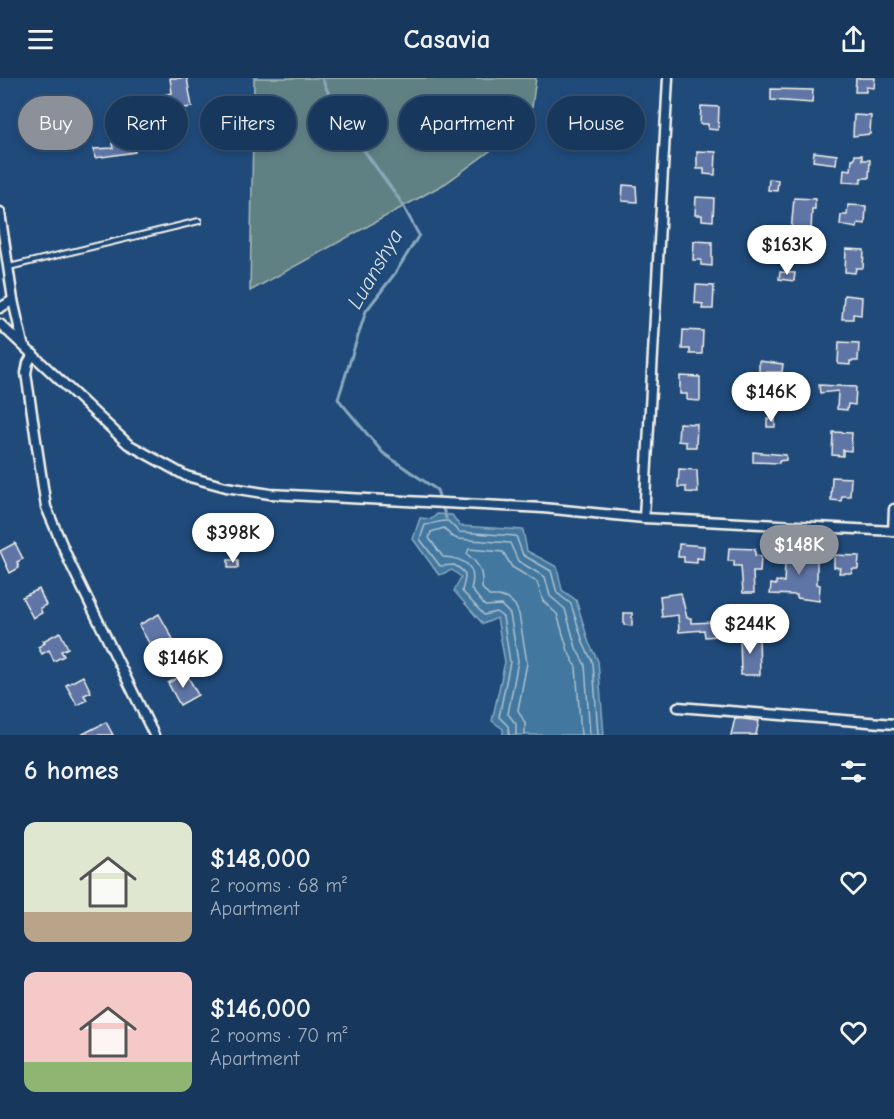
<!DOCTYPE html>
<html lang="en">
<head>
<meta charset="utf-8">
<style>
  body { margin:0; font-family:"Comic Neue",sans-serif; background:#203f62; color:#f1f3f6; height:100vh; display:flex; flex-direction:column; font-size:22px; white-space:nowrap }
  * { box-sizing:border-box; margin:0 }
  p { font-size:20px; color:#9eacbb }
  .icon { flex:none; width:33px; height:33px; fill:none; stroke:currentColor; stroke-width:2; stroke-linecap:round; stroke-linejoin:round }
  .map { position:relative; height:657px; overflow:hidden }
  .side { display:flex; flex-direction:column; background:#17385c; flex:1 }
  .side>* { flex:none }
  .top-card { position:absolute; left:18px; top:18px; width:858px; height:54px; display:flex; gap:12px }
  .price { position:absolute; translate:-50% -51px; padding:0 14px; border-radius:21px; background:#fff; color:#222; font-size:20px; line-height:39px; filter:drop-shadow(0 2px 3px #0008) }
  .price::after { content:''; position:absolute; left:50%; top:36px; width:18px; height:14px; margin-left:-9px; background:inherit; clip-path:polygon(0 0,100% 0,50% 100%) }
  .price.current { background:#8c9099; color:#fff }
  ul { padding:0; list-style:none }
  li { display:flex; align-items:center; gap:18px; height:150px; padding:0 24px }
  li span { display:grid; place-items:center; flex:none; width:168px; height:120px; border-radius:12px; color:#555 }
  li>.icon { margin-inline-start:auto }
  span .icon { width:72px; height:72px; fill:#fffc; stroke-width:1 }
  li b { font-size:26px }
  h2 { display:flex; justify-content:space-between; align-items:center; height:72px; padding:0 24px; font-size:26px }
  .chip { padding:0 21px; border-radius:27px; background:#17385c; box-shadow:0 3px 9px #0003,0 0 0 2px #365272; font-size:21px; line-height:54px }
  .chip.current { background:#8c9099; color:#fff }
  header { display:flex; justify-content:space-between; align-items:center; height:78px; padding:0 24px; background:#17385c; font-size:27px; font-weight:700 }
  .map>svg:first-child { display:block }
  .green { fill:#608184; stroke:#aab9b6; stroke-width:1.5 }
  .water { fill:#4377a0; stroke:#8aa8bd; stroke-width:1.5 }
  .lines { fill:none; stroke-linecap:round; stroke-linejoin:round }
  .shore { stroke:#adc0cb; stroke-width:1.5 }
  .stream { stroke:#8aa8bd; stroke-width:3 }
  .building { fill:#5f75a6; stroke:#f4f1e8; stroke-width:1.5 }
  .service-casing { stroke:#f4f1e8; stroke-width:8 }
  .minor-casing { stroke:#f4f1e8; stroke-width:13 }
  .service { stroke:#1f4a7a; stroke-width:4 }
  .minor { stroke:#1f4a7a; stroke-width:8 }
  .labels { text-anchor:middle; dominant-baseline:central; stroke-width:5; stroke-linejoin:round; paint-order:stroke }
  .water-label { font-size:22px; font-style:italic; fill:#d9dfdd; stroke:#1f4a7a }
</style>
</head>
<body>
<header><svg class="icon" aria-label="menu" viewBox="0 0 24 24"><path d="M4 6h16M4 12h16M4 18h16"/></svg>Casavia<svg class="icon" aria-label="share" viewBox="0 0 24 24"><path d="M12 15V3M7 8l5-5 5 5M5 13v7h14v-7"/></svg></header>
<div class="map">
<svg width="894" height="657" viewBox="0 0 894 657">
  <rect width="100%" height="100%" fill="#1f4a7a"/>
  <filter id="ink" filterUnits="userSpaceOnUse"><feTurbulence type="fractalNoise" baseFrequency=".0167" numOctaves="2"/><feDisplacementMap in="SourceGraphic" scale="12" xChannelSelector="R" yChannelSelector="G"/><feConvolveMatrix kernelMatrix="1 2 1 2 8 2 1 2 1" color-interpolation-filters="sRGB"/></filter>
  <g filter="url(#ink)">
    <polygon class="green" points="254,0 536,0 530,44 446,105 250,213"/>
    <polygon class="water" points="437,436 452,437 460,448 523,452 527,473 557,489 562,512 576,522 589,565 598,583 604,657 503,657 503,651 492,643 505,584 497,540 483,546 454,513 461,499 452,492 439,497 413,461 420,440 432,441"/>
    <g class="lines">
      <g class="shore">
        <path d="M509,657L508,648L499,639L510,584L503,539L496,534L484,537L462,513C465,498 470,496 454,487L440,488L420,461L425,447C434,446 439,442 448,443L459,454L516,458L523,477L551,493L557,515L571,526L584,567L593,585L598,657"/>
        <path d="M516,657V646L508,636L518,583L510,536L501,527L485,528L471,511C478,488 464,480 443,479L429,460L431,454L444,450L451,458L458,461L510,465L518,483L545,499L550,518L565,531L576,570L585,587L590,657"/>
        <path d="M525,657V645L518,632L527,585L519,536L515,527L508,521L499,518H489L482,510C483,494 480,487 467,476L469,471L503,474L512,489L537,504L543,523L557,536L568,573L576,589L581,657"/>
      </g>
      <path class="stream" d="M322,0C339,44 372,82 399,121C406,132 412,145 419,157L396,194L366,233L338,321L383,375L437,412L446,440"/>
    </g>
    <g class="building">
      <polygon points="170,0 187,0 192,29 169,32 169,34 161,36 158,18 172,15"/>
      <polygon points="856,0 875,0 874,10 866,9 866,14 855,14"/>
      <polygon points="771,11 813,12 812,25 771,22"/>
      <polygon points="701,28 719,29 718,52 708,51 708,46 700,46"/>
      <polygon points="126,34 128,46 117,48 115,36"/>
      <polygon points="854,37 871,38 870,56 853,58"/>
      <polygon points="133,61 135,74 95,80 94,71 113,70 112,65"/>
      <polygon points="697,73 716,74 715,97 704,96 704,91 697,91"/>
      <polygon points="814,74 837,77 836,86 813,83"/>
      <polygon points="855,77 862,77 862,82 870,82 869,100 861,100 861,105 843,104 844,91 851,92 852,81 854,81"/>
      <polygon points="769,101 778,102 777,113 768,112"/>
      <polygon points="623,107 636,108 637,124 622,123"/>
      <polygon points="696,119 714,120 713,143 702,142 702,137 695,137"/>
      <polygon points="794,120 815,121 815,131 812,131 811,155 791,154"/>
      <polygon points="848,127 866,128 865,146 858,145 857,150 840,147 841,137 847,137"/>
      <polygon points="694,163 712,164 712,188 701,187 701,182 693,182"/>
      <polygon points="846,171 864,172 863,190 856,190 855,195 845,194"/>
      <polygon points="780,194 795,195 794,203 779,201"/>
      <polygon points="696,207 714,208 713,231 702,231 703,226 695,225"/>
      <polygon points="844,217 862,219 861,237 853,236 853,241 842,241"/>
      <polygon points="683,252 703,253 702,276 690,276 690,271 682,271"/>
      <polygon points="839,264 859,265 858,283 850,283 850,287 838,286"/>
      <polygon points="759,283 783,286 782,294 759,294"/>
      <polygon points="680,298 700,299 700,323 687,322 687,316 680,316"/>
      <polygon points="819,307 856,309 855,327 848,326 847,332 837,331 838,313 820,315"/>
      <rect x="767" y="341" width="8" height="8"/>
      <polygon points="679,345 697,346 696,369 686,369 686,364 678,363"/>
      <polygon points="833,354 852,355 851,373 843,372 843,378 832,377"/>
      <polygon points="753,374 786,377 786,382 779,383 779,385 753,384"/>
      <polygon points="679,391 697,392 698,415 686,414 686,409 678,409"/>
      <polygon points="832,399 851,400 850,418 842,418 841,423 831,422"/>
      <polygon points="15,465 23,481 17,484 19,490 10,495 0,473"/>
      <polygon points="679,466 704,468 703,481 697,480 697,485 684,484 684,479 678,479"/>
      <polygon points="729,470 755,471 755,477 761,478 760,494 753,494 754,515 743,515 741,488 734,488 734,483 728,483"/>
      <polygon points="807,472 817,472 817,506 820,507 819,523 797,520 797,517 770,516 771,506 776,507 776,503 784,504 785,486 779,486 780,473 807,474"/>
      <polygon points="834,477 859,478 858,491 852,491 852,495 839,495 840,490 834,489"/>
      <rect x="228" y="482" width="10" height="8"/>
      <polygon points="39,511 46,527 40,530 42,535 33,540 22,519"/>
      <polygon points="681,515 687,540 691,540 691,545 714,544 716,546 717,558 705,559 704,552 679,554 678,537 662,539 660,518"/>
      <polygon points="624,535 632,535 632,548 624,547"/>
      <polygon points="159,536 173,561 154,574 139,547"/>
      <polygon points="60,554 68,570 61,573 64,578 54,583 49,572 42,576 38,569 45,565 43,563"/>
      <polygon points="759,556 760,597 741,597 740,557"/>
      <polygon points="186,595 198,617 180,627 168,605"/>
      <polygon points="83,598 91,614 84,617 87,622 77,627 66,607"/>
      <polygon points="735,640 759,643 756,657 731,657"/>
      <polygon points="106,644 113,657 81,657"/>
    </g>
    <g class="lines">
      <g class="service-casing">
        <polyline id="service" points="9,189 199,143"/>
      </g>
      <g class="minor-casing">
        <g id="minor">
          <polyline points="0,134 13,222 23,266"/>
          <polyline points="0,230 13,222"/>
          <polyline points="0,246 128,366 186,398 226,409 270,416 543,430 644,440 894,453"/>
          <polyline points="33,276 28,285 26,295 46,429 70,485 154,657"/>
          <polyline points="644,440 668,0"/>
          <polyline points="893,453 894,431"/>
          <polyline points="678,629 894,646"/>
        </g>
      </g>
      <use href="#service" class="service"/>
      <use href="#minor" class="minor"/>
    </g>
  </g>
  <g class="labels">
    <g class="water-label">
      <text transform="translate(375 191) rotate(-60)">Luanshya</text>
    </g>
  </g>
</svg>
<b class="price" style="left:787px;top:198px">$163K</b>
<b class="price" style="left:771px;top:345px">$146K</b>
<b class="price" style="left:233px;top:486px">$398K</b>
<b class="price current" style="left:799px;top:498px">$148K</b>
<b class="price" style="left:750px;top:577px">$244K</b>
<b class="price" style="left:183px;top:611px">$146K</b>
<div class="top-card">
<a class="chip current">Buy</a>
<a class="chip">Rent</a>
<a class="chip">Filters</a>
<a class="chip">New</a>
<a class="chip">Apartment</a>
<a class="chip">House</a>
</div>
</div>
<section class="side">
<h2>6 homes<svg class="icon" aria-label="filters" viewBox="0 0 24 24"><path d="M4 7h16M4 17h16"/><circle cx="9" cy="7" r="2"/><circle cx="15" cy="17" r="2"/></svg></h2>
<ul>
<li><span style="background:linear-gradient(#dfe7d0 75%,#b9a48a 0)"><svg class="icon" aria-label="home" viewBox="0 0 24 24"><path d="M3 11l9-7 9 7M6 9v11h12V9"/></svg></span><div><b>$148,000</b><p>2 rooms · 68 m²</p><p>Apartment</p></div><svg class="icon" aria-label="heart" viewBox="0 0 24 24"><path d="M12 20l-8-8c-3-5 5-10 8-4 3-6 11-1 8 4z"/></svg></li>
<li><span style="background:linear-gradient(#f6c9c9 75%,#8fb573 0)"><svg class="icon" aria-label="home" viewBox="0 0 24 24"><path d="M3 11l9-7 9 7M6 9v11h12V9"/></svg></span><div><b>$146,000</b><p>2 rooms · 70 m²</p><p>Apartment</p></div><svg class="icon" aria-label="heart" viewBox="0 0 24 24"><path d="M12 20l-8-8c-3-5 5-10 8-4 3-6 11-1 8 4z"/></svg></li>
</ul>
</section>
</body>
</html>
